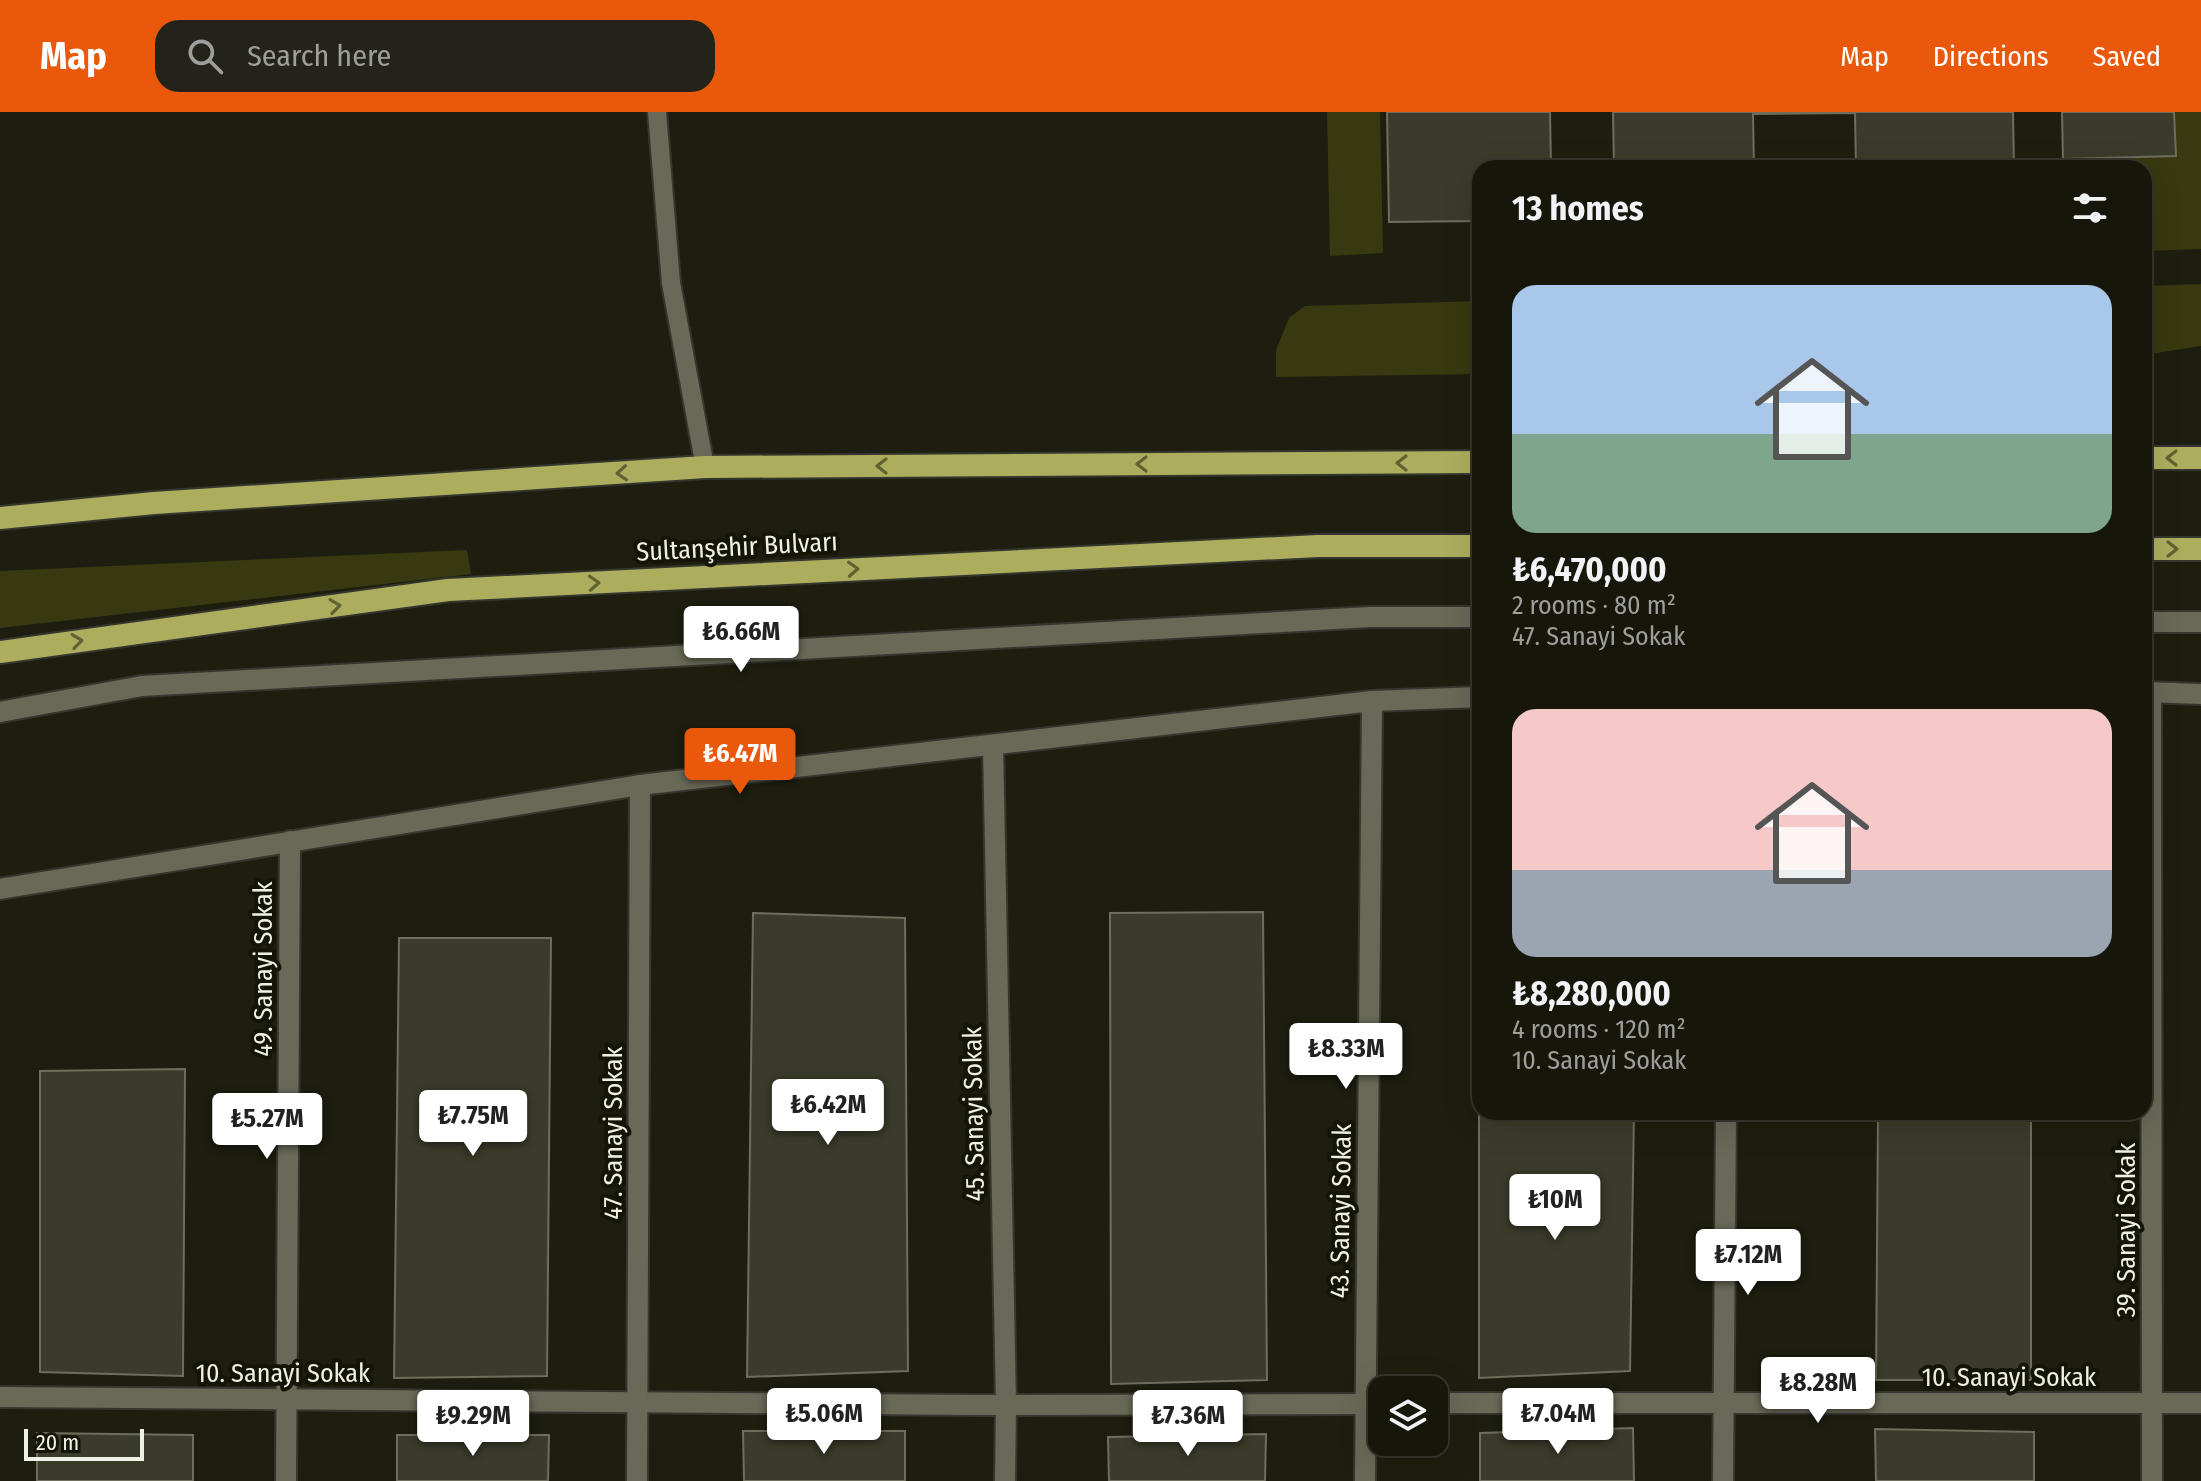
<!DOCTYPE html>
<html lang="en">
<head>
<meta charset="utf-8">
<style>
  body { margin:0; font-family:"Fira Sans Condensed",sans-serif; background:#232319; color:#f1f3f6; height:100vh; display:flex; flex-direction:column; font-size:30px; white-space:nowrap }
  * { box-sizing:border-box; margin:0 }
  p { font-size:26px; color:#9e9f9d }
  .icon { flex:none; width:44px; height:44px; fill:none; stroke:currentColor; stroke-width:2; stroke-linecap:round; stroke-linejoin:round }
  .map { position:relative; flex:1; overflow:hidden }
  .drawer { position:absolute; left:1472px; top:48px; width:680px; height:960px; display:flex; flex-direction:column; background:#16160b; border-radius:24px; box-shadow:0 8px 32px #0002,0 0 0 2px #35352c }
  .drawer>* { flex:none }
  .tools { position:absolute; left:1368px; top:1264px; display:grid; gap:16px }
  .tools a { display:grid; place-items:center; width:80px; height:80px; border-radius:16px; background:#16160b; box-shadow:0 8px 32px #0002,0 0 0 2px #35352c; font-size:40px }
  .scale { position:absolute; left:24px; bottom:20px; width:120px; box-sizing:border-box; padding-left:8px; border:4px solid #eff0e6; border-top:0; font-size:22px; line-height:28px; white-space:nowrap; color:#eff0e6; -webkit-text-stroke:6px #141506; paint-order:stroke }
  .price { position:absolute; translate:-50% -68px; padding:0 18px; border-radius:8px; background:#fff; color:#222; font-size:26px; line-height:52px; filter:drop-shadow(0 2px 4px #0008) }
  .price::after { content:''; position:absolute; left:50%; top:48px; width:24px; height:18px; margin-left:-12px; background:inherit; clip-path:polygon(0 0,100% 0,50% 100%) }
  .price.active { background:#ea580c; color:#fff }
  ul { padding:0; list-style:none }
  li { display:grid; align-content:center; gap:16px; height:424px; padding:0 40px }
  li span { display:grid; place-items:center; height:248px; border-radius:24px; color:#555 }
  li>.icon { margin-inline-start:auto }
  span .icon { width:144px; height:144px; fill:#fffc; stroke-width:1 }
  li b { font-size:34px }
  h2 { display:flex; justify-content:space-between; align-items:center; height:96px; padding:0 40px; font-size:34px }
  header { display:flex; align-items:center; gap:48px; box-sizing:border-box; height:112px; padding:0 40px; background:#ea580c; color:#fff }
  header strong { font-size:38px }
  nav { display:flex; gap:44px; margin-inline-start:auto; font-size:28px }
  .search { width:560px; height:72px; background:#232319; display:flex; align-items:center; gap:20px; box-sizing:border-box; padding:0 28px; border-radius:24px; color:#9e9f9d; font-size:30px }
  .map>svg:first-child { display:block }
  .green { fill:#383910 }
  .building { fill:#3b3b2b; stroke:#6d6e5c; stroke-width:2 }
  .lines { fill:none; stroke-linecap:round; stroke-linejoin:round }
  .service-casing { stroke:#36362e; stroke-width:22 }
  .minor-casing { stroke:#36362e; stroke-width:24 }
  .trunk-casing { stroke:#36362e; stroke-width:26 }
  .service { stroke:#686957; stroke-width:18 }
  .minor { stroke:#686957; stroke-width:20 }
  .trunk { stroke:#acae5e; stroke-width:22 }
  .oneway { stroke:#606232 }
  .labels { text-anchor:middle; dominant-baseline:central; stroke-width:8; stroke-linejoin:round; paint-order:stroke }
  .street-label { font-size:26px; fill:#eff0e6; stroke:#141506 }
</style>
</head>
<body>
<header>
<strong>Map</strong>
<div class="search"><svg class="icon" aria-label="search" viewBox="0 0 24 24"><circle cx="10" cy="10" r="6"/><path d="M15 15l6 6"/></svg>Search here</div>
<nav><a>Map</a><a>Directions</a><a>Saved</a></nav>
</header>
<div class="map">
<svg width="2201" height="1369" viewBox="0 0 2201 1369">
  <rect width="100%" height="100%" fill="#1d1e0f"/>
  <g class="green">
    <polygon points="1327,0 1380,0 1383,141 1330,144"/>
    <polygon points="2174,0 2201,0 2201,137 2144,139 2144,56 2086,56 2089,46 2175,44"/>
    <polygon points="2201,172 2201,234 2144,243 2144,174"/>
    <polygon points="1480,189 1480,262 1276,265 1276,238 1289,206 1305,194"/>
    <polygon points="467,438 471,462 0,516 0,459"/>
  </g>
  <g class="building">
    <polygon points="1387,0 1550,0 1551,56 1480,56 1480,109 1389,110"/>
    <polygon points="1613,0 2013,0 2014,56 1856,56 1855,1 1753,2 1754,56 1614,56"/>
    <polygon points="2062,0 2174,0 2176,44 2063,47"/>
    <polygon points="1263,800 1267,1268 1111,1272 1110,801"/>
    <polygon points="1479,800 1480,1000 1634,1000 1630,1259 1479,1266"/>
    <polygon points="753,801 905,806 908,1259 747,1265"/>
    <polygon points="399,826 551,826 547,1264 394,1266"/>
    <polygon points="185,957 183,1264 40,1260 40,959"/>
    <polygon points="1878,1000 2031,1000 2031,1268 1876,1268"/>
    <polygon points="1633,1316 1634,1369 1480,1369 1480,1321"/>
    <polygon points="1875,1317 2034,1320 2034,1369 1876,1369"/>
    <polygon points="743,1319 905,1319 905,1369 744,1369"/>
    <polygon points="37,1321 193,1323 193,1369 37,1369"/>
    <polygon points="1266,1322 1265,1369 1109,1369 1108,1325"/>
    <polygon points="397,1323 549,1323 548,1369 397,1369"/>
  </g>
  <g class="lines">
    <g class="service-casing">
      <polyline id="service" points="657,0 671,171 705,355"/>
    </g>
    <g class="minor-casing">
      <g id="minor">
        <polyline points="2144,510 2201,510"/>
        <polyline points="2144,580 2201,582"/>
        <polyline points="2151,580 2152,1369"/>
        <polyline points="0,600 142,574 1370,505 1480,505"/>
        <polyline points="993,633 1006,1292 1005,1369"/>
        <polyline points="0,777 640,673 1372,589 1480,585"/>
        <polyline points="0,1285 975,1293 1382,1292"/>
        <polyline points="1434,1291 2201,1291"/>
        <polyline points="286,1369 290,729"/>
        <polyline points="637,1369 640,673"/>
        <polyline points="1365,1369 1372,589"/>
        <polyline points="1723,1369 1726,1000"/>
      </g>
    </g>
    <g class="trunk-casing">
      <g id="trunk">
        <polyline points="2144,346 2201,346"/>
        <polyline points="0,406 154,391 705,355 1480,350"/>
        <polyline points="2144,437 2201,437"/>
        <polyline points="0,540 448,478 1318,434 1480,434"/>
      </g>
    </g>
    <use href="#service" class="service"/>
    <use href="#minor" class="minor"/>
    <use href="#trunk" class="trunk"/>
  </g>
  <defs><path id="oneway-chevron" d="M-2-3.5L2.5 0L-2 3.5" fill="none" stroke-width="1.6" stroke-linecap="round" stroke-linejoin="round" transform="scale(2)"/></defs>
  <g class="oneway">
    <use href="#oneway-chevron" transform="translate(2172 346) rotate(180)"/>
    <use href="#oneway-chevron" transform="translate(1402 351) rotate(180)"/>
    <use href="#oneway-chevron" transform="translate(1142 352) rotate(180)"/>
    <use href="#oneway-chevron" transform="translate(882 354) rotate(180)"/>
    <use href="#oneway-chevron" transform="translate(622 361) rotate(176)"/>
    <use href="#oneway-chevron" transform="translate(2172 437)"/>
    <use href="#oneway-chevron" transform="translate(853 457) rotate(-3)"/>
    <use href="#oneway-chevron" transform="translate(594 471) rotate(-3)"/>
    <use href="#oneway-chevron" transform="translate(335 494) rotate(-8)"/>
    <use href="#oneway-chevron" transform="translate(77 529) rotate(-8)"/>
  </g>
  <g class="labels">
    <g class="street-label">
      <text transform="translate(737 435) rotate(-3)">Sultanşehir Bulvarı</text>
      <text transform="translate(263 857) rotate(-90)">49. Sanayi Sokak</text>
      <text transform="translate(974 1002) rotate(-91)">45. Sanayi Sokak</text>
      <text transform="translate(613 1021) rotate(-90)">47. Sanayi Sokak</text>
      <text transform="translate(1341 1099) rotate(-89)">43. Sanayi Sokak</text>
      <text transform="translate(2126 1118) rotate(-90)">39. Sanayi Sokak</text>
      <text x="283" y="1261">10. Sanayi Sokak</text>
      <text x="2009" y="1265">10. Sanayi Sokak</text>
    </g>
  </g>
</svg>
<div class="tools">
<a><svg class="icon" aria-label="layers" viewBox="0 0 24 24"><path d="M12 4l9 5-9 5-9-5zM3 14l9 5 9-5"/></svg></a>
</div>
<div class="scale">20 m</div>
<b class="price" style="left:741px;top:562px">₺6.66M</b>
<b class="price active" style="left:740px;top:684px">₺6.47M</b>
<b class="price" style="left:1346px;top:979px">₺8.33M</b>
<b class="price" style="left:828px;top:1035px">₺6.42M</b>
<b class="price" style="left:473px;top:1046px">₺7.75M</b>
<b class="price" style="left:267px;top:1049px">₺5.27M</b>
<b class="price" style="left:1555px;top:1130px">₺10M</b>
<b class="price" style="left:1748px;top:1185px">₺7.12M</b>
<b class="price" style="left:1818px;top:1313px">₺8.28M</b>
<b class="price" style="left:824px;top:1344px">₺5.06M</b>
<b class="price" style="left:1558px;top:1344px">₺7.04M</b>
<b class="price" style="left:473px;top:1346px">₺9.29M</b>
<b class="price" style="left:1188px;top:1346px">₺7.36M</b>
<section class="drawer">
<h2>13 homes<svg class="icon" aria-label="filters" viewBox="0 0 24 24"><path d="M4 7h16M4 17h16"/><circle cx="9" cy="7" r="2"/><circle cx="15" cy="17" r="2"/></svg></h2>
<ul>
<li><span style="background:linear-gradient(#a9c7e8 60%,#7fa58c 0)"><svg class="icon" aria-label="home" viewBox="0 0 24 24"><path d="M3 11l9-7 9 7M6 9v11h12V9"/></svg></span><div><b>₺6,470,000</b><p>2 rooms · 80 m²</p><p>47. Sanayi Sokak</p></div></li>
<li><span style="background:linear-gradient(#f6c9c9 65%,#9aa5b1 0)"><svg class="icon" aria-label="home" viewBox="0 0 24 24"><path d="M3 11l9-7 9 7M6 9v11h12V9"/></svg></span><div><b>₺8,280,000</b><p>4 rooms · 120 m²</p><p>10. Sanayi Sokak</p></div></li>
</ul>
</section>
</div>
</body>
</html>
